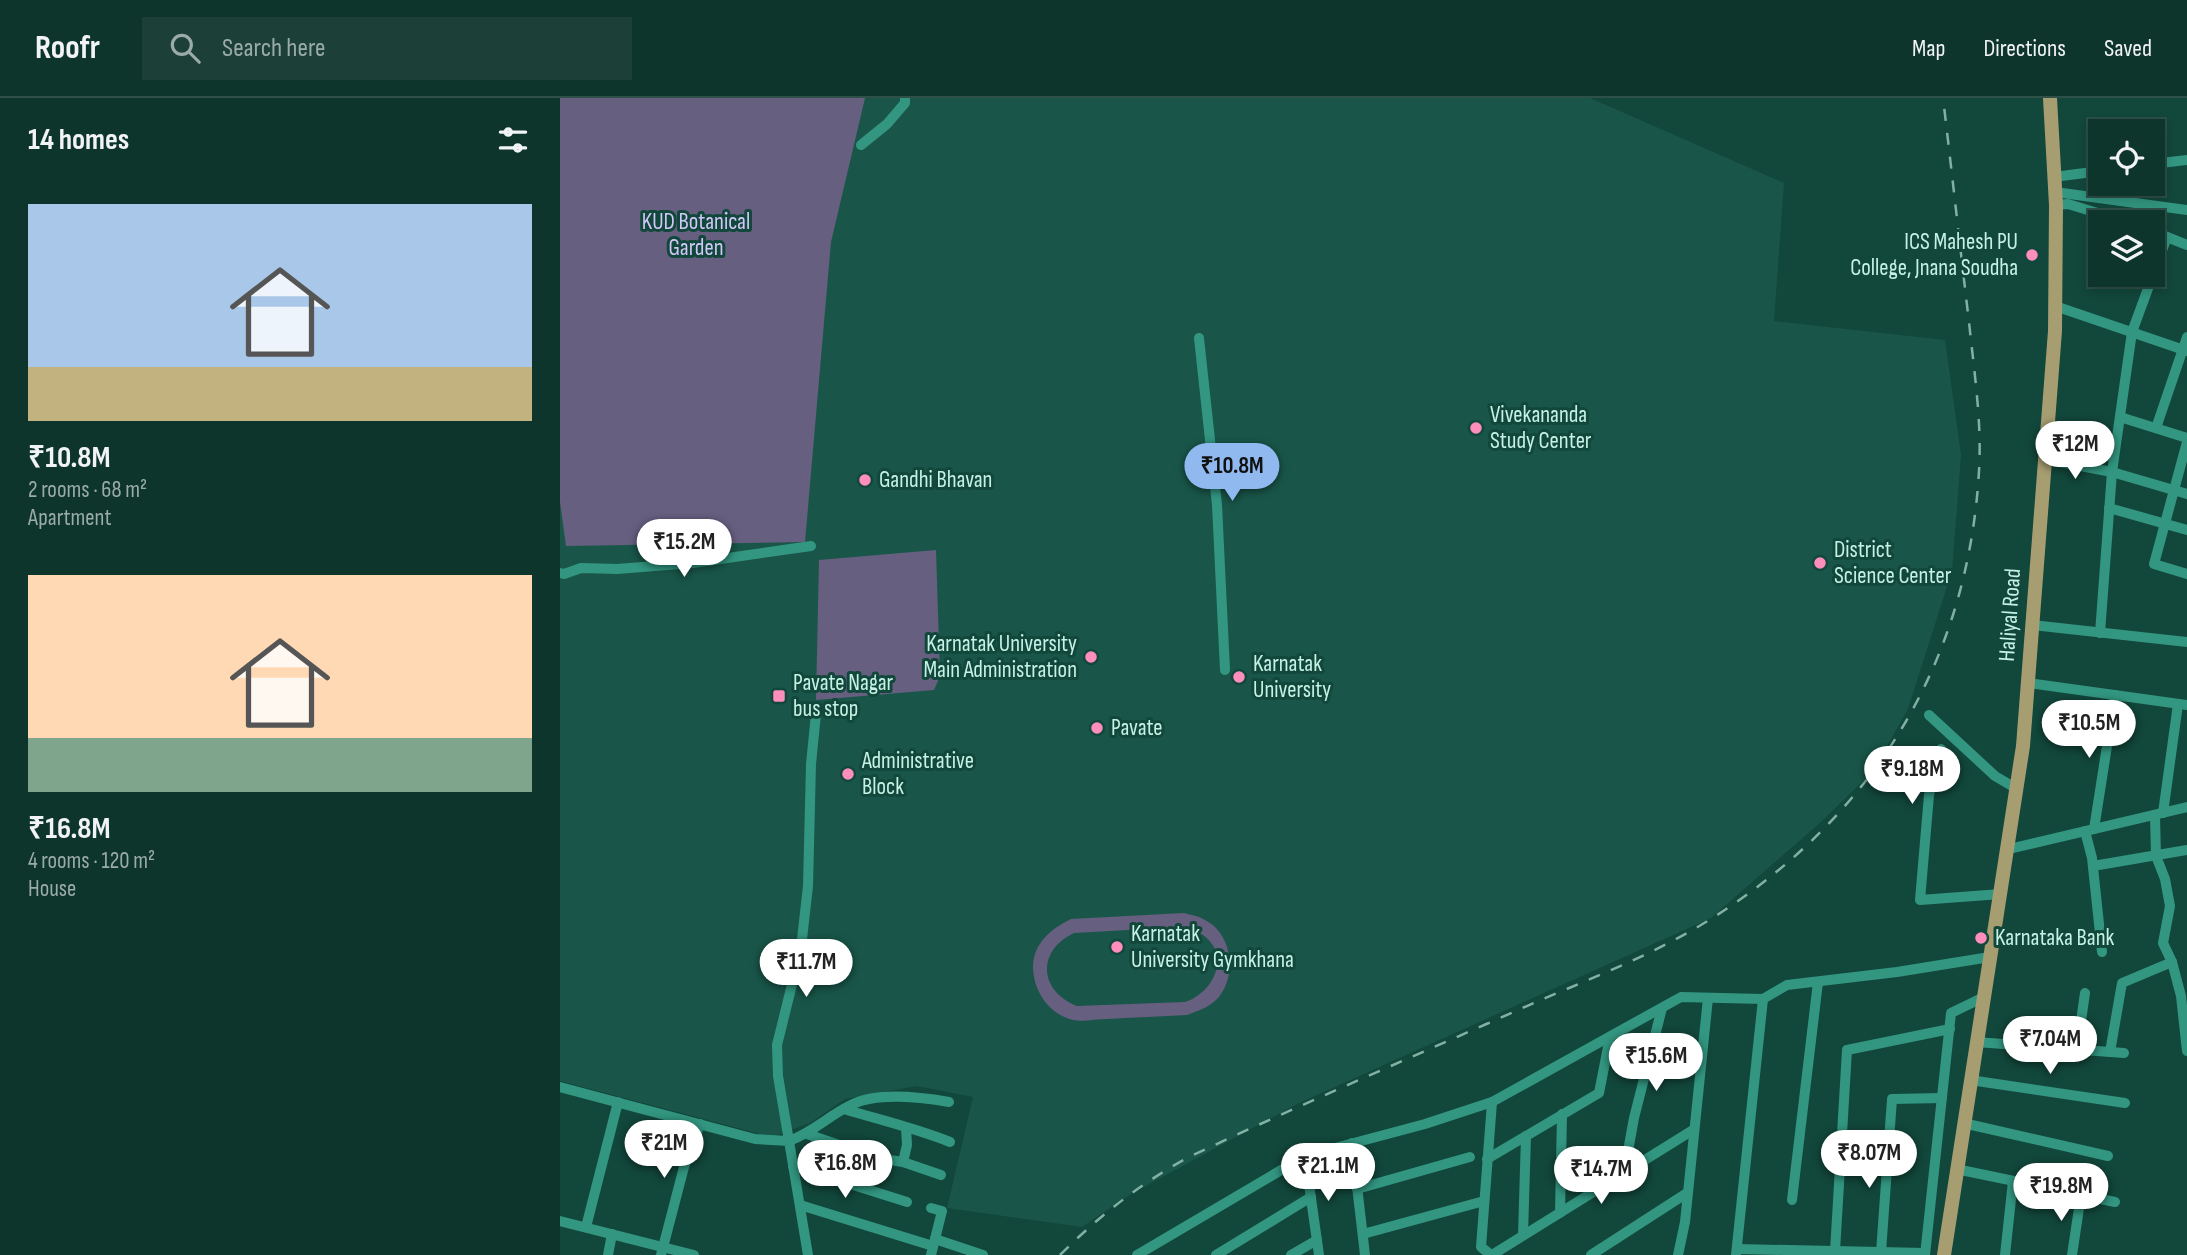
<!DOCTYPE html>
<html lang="en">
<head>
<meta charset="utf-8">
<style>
  body { margin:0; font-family:"Sofia Sans Condensed",sans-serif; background:#1c4038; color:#f1f3f6; height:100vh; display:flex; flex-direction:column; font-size:26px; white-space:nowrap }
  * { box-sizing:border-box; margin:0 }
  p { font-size:23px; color:#9baba9 }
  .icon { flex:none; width:38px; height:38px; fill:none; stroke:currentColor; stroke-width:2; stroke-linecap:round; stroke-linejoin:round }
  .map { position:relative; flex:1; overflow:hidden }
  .sheet { display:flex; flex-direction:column; background:#0e352c; width:560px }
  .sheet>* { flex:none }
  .fabs { position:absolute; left:1528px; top:21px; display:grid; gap:14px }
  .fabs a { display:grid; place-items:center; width:77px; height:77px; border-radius:0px; background:#0e352c; box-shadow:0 4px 10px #0003,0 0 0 2px #2e5048; font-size:35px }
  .price { position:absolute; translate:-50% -60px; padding:0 16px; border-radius:24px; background:#fff; color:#222; font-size:23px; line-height:46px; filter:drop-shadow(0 2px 4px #0008) }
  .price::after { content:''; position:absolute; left:50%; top:42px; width:21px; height:16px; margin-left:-10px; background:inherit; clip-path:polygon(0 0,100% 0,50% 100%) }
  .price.active { background:#90b9f0; color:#111 }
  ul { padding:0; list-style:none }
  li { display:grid; align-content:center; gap:14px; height:371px; padding:0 28px }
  li span { display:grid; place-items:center; height:217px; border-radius:0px; color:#555 }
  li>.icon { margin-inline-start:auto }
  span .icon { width:126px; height:126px; fill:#fffc; stroke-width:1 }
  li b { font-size:30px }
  h2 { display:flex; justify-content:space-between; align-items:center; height:84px; padding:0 28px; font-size:30px }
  header { display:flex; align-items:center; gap:42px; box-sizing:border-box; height:98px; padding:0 35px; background:#0e352c; border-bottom:2px solid #2e5048 }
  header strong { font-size:33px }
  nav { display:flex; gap:38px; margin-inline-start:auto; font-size:24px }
  .search { width:490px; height:63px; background:#1c4038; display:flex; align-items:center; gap:18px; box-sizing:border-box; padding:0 24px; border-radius:0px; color:#9baba9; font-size:26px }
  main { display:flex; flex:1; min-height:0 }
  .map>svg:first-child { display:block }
  .built { fill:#195649 }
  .green { fill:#675f80; fill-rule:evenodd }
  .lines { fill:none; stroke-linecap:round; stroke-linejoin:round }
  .minor { stroke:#329680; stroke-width:10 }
  .major { stroke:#a69d71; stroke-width:14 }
  .rail { stroke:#82b1a4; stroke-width:2.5; stroke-dasharray:12 12; stroke-linecap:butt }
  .poi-dot { fill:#fe8ebc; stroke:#12473b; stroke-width:2.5 }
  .labels { text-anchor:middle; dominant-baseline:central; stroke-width:6; stroke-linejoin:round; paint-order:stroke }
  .park-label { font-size:23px; fill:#d2c7f8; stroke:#12473b }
  .poi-label { font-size:23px; fill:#c6f2e5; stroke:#12473b; text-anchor:start }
  .street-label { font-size:23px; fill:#c6f2e5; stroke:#12473b }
</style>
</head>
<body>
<header>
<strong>Roofr</strong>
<div class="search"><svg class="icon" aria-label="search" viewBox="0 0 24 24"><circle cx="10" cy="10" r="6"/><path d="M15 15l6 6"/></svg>Search here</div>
<nav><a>Map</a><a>Directions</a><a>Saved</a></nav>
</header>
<main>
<section class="sheet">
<h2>14 homes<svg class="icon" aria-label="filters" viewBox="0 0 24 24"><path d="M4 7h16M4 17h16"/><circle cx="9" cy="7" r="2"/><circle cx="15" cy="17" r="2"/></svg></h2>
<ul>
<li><span style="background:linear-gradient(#a9c7e8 75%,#c2b280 0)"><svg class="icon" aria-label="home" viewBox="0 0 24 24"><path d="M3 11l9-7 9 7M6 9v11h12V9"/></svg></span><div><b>₹10.8M</b><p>2 rooms · 68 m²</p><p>Apartment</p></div></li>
<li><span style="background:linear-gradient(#ffd9b3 75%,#7fa58c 0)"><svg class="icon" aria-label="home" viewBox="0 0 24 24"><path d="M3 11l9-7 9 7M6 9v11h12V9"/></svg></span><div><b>₹16.8M</b><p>4 rooms · 120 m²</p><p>House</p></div></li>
</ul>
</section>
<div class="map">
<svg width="1627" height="1157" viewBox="0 0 1627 1157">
  <rect width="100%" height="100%" fill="#12473b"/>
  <polygon class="built" points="0,0 1030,0 1224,85 1214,223 1385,242 1401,357 1392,473 1348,611 1313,673 1260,725 1151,820 737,1006 571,1096 522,1129 387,1110 413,999 357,988 285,1001 250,1025 212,1039 0,983"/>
  <g class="green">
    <polygon points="0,0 305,0 271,144 245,444 6,448 0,404"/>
    <polygon points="376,452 380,578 374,592 256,602 259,462"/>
    <path d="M624,815C631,817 639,818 645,822C673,836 678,880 656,902C647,910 638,913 627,917C600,918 573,920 546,921C536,921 523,924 513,922C489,916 474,894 473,870C473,845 491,831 511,821ZM622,829C627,830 634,831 638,834C672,852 657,893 625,904L517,908C479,893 476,853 514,835Z"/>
  </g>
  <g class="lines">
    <g class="minor">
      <polyline points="301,47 327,26 345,5 345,0"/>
      <polyline points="1592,66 1627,62"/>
      <polyline points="1494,79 1540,73"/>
      <polyline points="1495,94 1627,112"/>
      <polyline points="1496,107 1508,106 1567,124"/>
      <polyline points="1592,133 1627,147"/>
      <polyline points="1495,208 1627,253"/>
      <polyline points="639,240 657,407 665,572"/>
      <polyline points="1560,319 1627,340"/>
      <polyline points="1596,330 1627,239"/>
      <polyline points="1627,344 1594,466 1627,476"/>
      <polyline points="1484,361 1552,374 1627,396"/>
      <polyline points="1549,410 1627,432"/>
      <polyline points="0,475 4,476 21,470 57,471 133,465 251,448"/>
      <polyline points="1472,527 1627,544"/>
      <polyline points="1540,535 1552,374 1572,234 1607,139"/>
      <polyline points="1468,585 1627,607"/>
      <path d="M256,616L251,666L248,788L241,850L217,947L218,978L229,1043C255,1033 268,1018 291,1007C316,994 361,999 389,1004"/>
      <polyline points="1369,617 1435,678 1457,691"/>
      <polyline points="1381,651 1369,697 1360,802 1441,796"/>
      <polyline points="1603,715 1618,606"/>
      <polyline points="1595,718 1596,758 1605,781 1610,808 1603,845 1612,864 1621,898 1627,953"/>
      <polyline points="1534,731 1555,597"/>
      <polyline points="1525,733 1532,760 1542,854"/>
      <polyline points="1449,751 1627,709"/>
      <polyline points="1533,768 1627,752"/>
      <polyline points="1416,944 1564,955"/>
      <polyline points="1517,951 1525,895"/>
      <polyline points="1550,954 1562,885 1612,864"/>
      <polyline points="1410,982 1565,1005"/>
      <polyline points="0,989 195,1041 229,1043 248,1157"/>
      <path d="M284,1011C320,1022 355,1030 390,1044"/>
      <polyline points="1403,1025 1548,1058"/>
      <polyline points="247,1036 317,1060 343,1064 381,1077"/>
      <polyline points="792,1045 805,1157"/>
      <polyline points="745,1058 759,1157"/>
      <polyline points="927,1061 1039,995 1050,939"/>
      <polyline points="343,1064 347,1047 346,1030"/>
      <polyline points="233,1068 347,1104"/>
      <polyline points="1396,1071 1555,1104"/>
      <polyline points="1064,1075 1074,1020 1102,910"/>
      <polyline points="797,1091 910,1059"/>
      <polyline points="1232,1102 1258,884"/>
      <polyline points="240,1107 373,1148"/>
      <polyline points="1000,1115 1002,1016"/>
      <polyline points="0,1123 134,1157"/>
      <polyline points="26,1129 58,1004"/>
      <polyline points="803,1136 924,1103"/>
      <polyline points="963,1137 966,1038"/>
      <polyline points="375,1141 423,1157"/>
      <polyline points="1177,1151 1365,1155"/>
      <polyline points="1275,1153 1287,952 1390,931"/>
      <polyline points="1321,1154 1332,1001 1382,1000"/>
      <polyline points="48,1157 52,1136"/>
      <polyline points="101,1157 124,1069 140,1026"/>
      <polyline points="371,1157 382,1113 371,1110"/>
      <polyline points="577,1157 745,1058 865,1026 932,1004 1121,899 1203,901 1227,887 1337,874 1430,859"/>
      <polyline points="656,1157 751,1099"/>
      <polyline points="731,1157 757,1142"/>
      <polyline points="931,1157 921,1149 932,1004"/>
      <polyline points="932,1157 1133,1032"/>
      <polyline points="1031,1157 1127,1095"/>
      <polyline points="1118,1157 1125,1124 1148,900"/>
      <polyline points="1176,1157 1203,901"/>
      <polyline points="1365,1157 1391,915 1424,899"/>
      <polyline points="1445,1157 1453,1083"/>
      <polyline points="1512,1157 1521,1097"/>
    </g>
    <polyline class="major" points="1384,1157 1463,648 1495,233 1496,107 1490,0"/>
    <path class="rail" d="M500,1157C539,1118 581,1085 629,1059C737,1008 848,961 958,912C1023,883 1093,858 1154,819C1314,717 1408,564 1419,373C1422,323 1414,273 1409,224C1400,149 1392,75 1383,0"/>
  </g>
  <g class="poi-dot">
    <circle cx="1472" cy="157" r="7"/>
    <circle cx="916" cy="330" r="7"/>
    <circle cx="305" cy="382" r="7"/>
    <circle cx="1260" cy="465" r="7"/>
    <circle cx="531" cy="559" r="7"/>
    <circle cx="679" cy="579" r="7"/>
    <rect x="212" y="591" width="14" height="14" rx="3.5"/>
    <circle cx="537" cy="630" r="7"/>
    <circle cx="288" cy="676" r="7"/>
    <circle cx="1421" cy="840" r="7"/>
    <circle cx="557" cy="849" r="7"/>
  </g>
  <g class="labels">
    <g class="park-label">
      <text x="136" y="124">KUD Botanical<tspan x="136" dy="26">Garden</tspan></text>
    </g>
    <g class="poi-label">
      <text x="1458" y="144" text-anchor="end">ICS Mahesh PU<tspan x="1458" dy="26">College, Jnana Soudha</tspan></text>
      <text x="930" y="317">Vivekananda<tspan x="930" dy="26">Study Center</tspan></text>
      <text x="319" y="382">Gandhi Bhavan</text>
      <text x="1274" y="452">District<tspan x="1274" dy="26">Science Center</tspan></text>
      <text x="517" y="546" text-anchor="end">Karnatak University<tspan x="517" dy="26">Main Administration</tspan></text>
      <text x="693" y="566">Karnatak<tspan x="693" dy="26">University</tspan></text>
      <text x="233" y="585">Pavate Nagar<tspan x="233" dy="26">bus stop</tspan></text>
      <text x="551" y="630">Pavate</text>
      <text x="302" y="663">Administrative<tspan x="302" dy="26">Block</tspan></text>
      <text x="571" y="836">Karnatak<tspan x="571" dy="26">University Gymkhana</tspan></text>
      <text x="1435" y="840">Karnataka Bank</text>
    </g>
    <g class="street-label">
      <text transform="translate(1450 517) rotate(-86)">Haliyal Road</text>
    </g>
  </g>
</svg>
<div class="fabs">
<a><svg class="icon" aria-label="locate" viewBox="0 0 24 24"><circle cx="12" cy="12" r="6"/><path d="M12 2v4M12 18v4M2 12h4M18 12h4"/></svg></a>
<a><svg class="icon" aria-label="layers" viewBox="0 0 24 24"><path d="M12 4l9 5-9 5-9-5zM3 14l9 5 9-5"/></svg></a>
</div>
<b class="price" style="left:1515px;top:383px">₹12M</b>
<b class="price active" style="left:672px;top:405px">₹10.8M</b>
<b class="price" style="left:124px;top:481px">₹15.2M</b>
<b class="price" style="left:1529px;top:662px">₹10.5M</b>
<b class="price" style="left:1352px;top:708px">₹9.18M</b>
<b class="price" style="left:246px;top:901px">₹11.7M</b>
<b class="price" style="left:1490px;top:978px">₹7.04M</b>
<b class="price" style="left:1096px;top:995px">₹15.6M</b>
<b class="price" style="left:104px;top:1082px">₹21M</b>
<b class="price" style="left:1309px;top:1092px">₹8.07M</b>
<b class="price" style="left:285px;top:1102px">₹16.8M</b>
<b class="price" style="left:768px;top:1105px">₹21.1M</b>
<b class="price" style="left:1041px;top:1108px">₹14.7M</b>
<b class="price" style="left:1501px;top:1125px">₹19.8M</b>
</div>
</main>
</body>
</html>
